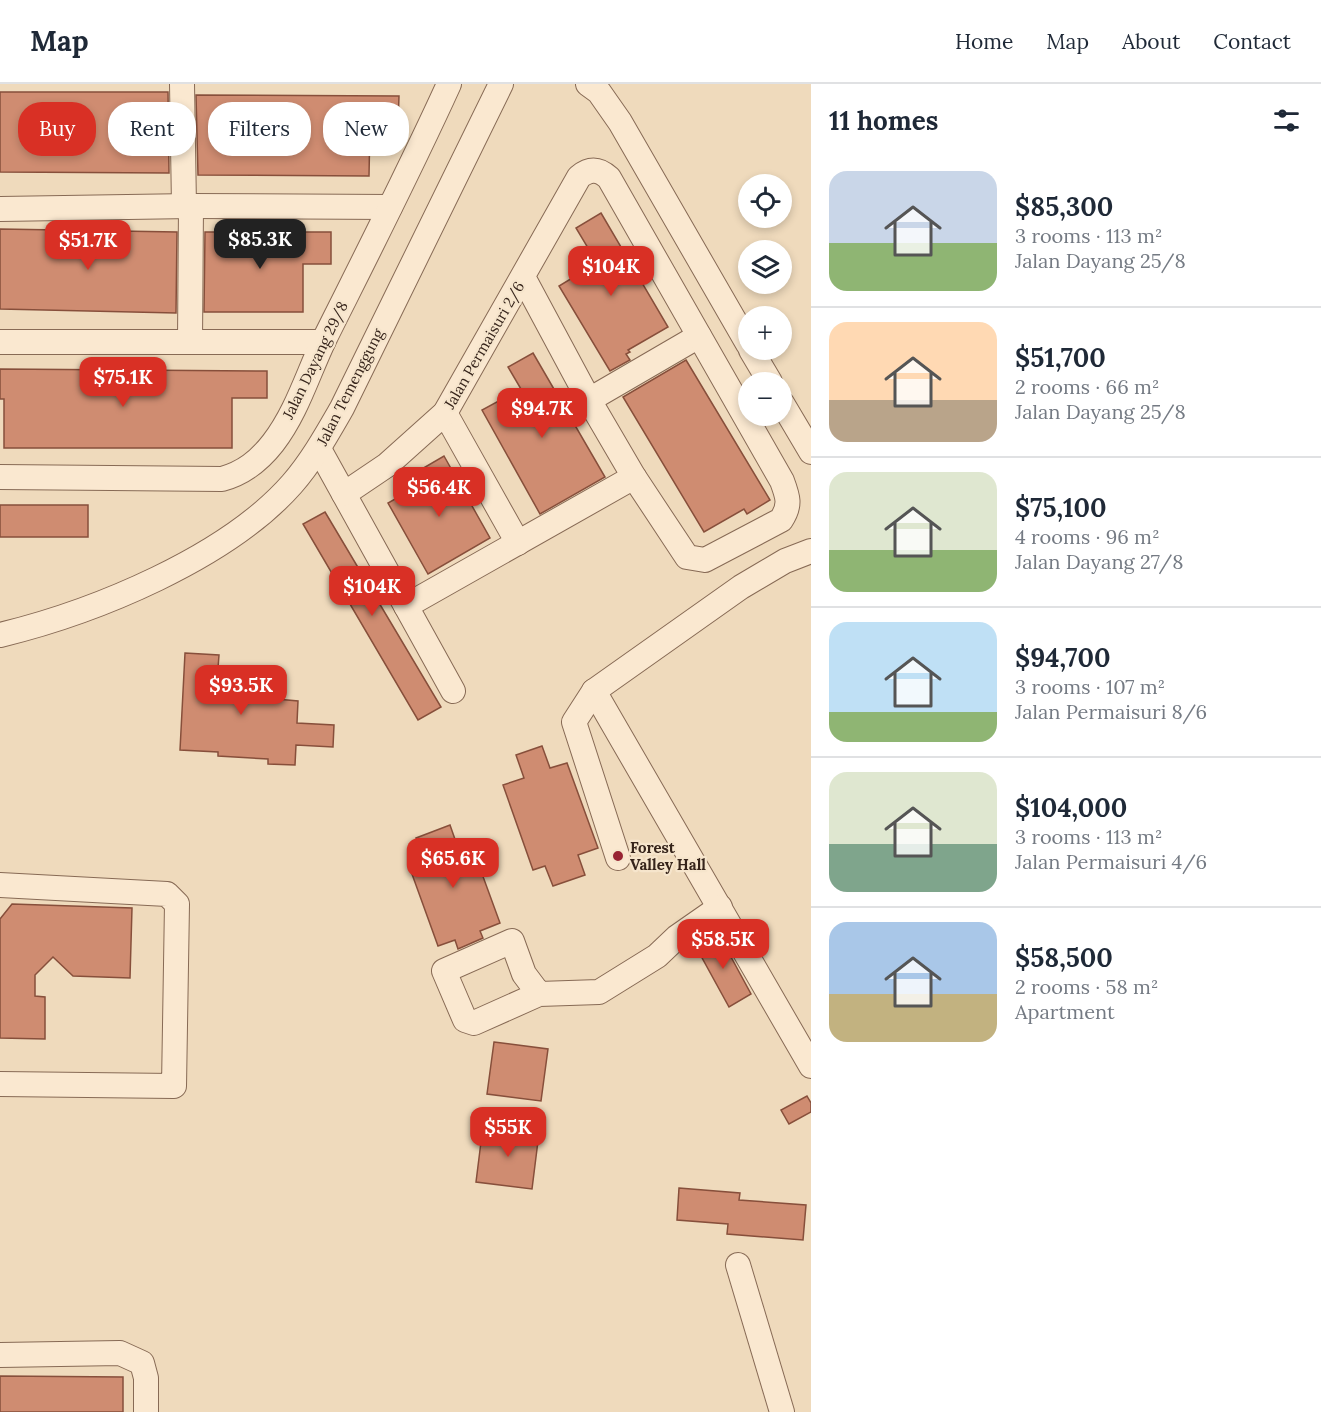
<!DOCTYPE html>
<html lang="en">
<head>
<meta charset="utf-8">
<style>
  body { margin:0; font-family:Lora,serif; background:#f2f2f3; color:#1f2937; height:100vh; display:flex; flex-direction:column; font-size:22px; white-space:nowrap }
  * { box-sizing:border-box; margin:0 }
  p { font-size:20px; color:#747a83 }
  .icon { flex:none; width:33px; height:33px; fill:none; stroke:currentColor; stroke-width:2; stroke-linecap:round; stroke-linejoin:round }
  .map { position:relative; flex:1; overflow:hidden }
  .side { display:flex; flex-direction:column; background:#fff; width:510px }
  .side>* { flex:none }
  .top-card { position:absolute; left:18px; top:18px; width:570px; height:54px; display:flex; gap:12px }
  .buttons { position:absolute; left:738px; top:90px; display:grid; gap:12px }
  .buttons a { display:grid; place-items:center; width:54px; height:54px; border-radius:50%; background:#fff; box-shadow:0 3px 9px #0003; font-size:30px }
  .price { position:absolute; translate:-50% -51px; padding:0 14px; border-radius:12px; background:#d93025; color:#fff; font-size:20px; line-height:39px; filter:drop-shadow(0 2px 3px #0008) }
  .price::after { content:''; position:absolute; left:50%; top:36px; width:18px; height:14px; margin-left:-9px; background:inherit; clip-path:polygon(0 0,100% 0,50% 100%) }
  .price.on { background:#222; color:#fff }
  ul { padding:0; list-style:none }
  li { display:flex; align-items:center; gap:18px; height:150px; padding:0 18px }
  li+li { border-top:2px solid #e0e1e3 }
  li span { display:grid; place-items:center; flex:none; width:168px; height:120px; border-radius:18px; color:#555 }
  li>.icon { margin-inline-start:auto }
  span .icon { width:72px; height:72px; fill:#fffc; stroke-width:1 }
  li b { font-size:26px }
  h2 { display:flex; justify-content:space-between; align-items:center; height:72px; padding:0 18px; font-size:26px }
  .tag { padding:0 21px; border-radius:24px; background:#fff; box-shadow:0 3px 9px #0003; font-size:21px; line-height:54px }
  .tag.on { background:#d93025; color:#fff }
  header { display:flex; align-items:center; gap:36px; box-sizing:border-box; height:84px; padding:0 30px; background:#fff; border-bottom:2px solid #e0e1e3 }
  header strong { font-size:28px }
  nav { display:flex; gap:33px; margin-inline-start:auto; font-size:21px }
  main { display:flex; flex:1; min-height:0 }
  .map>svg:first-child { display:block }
  .building { fill:#cf8c71; stroke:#874f3b; stroke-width:1.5 }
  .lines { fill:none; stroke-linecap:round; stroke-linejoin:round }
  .minor-casing { stroke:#876a55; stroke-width:26 }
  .minor { stroke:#fae8d0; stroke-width:24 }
  .poi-dot { fill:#982433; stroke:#f6e5cc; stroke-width:2 }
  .labels { text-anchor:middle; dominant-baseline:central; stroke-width:4.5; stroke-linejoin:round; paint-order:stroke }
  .street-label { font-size:15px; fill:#36241b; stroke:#f6e5cc }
  .poi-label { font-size:15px; font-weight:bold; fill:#36241b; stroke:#f6e5cc; text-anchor:start }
</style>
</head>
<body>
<header>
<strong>Map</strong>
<nav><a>Home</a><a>Map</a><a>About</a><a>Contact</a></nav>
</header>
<main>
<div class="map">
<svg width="811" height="1328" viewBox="0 0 811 1328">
  <rect width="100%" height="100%" fill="#efdabc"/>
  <g class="building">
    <polygon points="0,8 168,8 169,89 0,88"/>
    <polygon points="196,11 399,12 398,41 370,41 369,92 198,91"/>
    <polygon points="601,129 668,243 628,266 630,268 626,270 630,276 610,287 559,202 597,179 576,144"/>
    <polygon points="0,145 177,148 176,229 0,225"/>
    <polygon points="205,148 331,148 331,180 303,180 303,228 204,228"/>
    <polygon points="533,269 605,393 540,430 482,326 521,305 508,283"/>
    <polygon points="686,276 770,416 747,430 744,425 704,448 623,313"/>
    <polygon points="0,285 267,287 267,314 232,314 232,364 4,364 4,315 0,315"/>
    <polygon points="444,372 490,454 428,490 388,419 427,397 420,386"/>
    <rect x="0" y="421" width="88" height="32"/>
    <polygon points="325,428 441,623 418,636 303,440"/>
    <polygon points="185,569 219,571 218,584 255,585 253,613 298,617 297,639 334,641 333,663 296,661 295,681 268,680 268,675 218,672 218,668 180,666"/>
    <polygon points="542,662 550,684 567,679 598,764 578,771 585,791 553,802 545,782 533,786 503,701 524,694 516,671"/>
    <polygon points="450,741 457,761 470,757 500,839 480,847 483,854 458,865 455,856 438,862 408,779 424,774 416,754"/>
    <polygon points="12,820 132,824 130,894 73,892 53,873 35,891 35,912 45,913 45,955 0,954 0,835"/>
    <polygon points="718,849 751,910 729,923 695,861"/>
    <polygon points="494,958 548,965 541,1017 487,1010"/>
    <polygon points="807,1012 811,1019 811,1028 789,1040 781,1026"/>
    <polygon points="483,1042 539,1049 532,1105 476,1098"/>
    <polygon points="679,1104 740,1109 739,1116 806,1121 803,1156 727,1150 728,1140 677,1136"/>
    <polygon points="0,1292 123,1293 123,1328 0,1328"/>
  </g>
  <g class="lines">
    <g class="minor-casing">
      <g id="minor">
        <polyline points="182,0 184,122"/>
        <polyline points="588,0 599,8 620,38 748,260"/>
        <polyline points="0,125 191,122 390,123"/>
        <polyline points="0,258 323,258"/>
        <polyline points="190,258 191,122"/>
        <polyline points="751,266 770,298"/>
        <polyline points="589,316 699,252"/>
        <polyline points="782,319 811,368"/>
        <polyline points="445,329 518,459"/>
        <polyline points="319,365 453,607"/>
        <path d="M0,393L222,395C244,389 259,377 273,359C297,328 308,289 325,254C367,170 410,86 449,0"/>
        <path d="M344,410L387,381L445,329L579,93C590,84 599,85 609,94L782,397C788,413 791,421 781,436L705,476L687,473L634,393L589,316L523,193"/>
        <polyline points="406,522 634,393"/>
        <path d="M0,551C95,528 227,474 292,400C312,377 327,350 342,324L501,0"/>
        <polyline points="594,607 811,982"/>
        <polyline points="618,774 574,638 594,607 741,503 785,477 811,467"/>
        <polyline points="0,801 167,810 177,820 174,1002 0,1000"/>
        <polyline points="539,910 524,890 512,857 444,887 465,936 474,939 539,910 599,908 657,872 677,853 720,823"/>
        <polyline points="738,1181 782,1328"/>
        <polyline points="0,1271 120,1269 142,1279 146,1294 146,1328"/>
      </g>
    </g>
    <use href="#minor" class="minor"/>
  </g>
  <circle class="poi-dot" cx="618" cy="772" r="6"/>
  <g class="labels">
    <g class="street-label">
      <text transform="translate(484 261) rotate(-60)">Jalan Permaisuri 2/6</text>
      <text transform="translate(315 276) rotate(-64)">Jalan Dayang 29/8</text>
      <text transform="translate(350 303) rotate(-63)">Jalan Temenggung</text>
    </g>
    <g class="poi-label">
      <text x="630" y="763">Forest<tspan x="630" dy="17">Valley Hall</tspan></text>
    </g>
  </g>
</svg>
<div class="buttons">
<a><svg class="icon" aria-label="locate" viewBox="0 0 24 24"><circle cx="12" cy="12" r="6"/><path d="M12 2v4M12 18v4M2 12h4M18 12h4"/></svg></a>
<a><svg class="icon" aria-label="layers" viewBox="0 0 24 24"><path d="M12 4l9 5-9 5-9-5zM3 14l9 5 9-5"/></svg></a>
<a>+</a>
<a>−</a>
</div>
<b class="price on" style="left:260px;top:186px">$85.3K</b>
<b class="price" style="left:88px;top:187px">$51.7K</b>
<b class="price" style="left:611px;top:213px">$104K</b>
<b class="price" style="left:123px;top:324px">$75.1K</b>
<b class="price" style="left:542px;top:355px">$94.7K</b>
<b class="price" style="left:439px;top:434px">$56.4K</b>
<b class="price" style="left:372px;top:533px">$104K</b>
<b class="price" style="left:241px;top:632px">$93.5K</b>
<b class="price" style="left:453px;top:805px">$65.6K</b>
<b class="price" style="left:723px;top:886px">$58.5K</b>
<b class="price" style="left:508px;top:1074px">$55K</b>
<div class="top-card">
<a class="tag on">Buy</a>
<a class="tag">Rent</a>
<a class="tag">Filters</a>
<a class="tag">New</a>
</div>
</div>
<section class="side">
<h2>11 homes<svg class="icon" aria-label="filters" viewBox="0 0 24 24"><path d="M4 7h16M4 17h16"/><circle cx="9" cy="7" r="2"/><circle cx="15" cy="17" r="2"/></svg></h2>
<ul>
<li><span style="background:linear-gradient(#c9d6e8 60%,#8fb573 0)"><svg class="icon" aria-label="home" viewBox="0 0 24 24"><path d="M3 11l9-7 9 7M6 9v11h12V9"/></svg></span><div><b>$85,300</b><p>3 rooms · 113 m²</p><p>Jalan Dayang 25/8</p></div></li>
<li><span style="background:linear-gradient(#ffd9b3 65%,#b9a48a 0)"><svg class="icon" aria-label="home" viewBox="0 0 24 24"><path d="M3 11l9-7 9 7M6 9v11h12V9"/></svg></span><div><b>$51,700</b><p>2 rooms · 66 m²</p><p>Jalan Dayang 25/8</p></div></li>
<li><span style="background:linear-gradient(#dfe7d0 65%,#8fb573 0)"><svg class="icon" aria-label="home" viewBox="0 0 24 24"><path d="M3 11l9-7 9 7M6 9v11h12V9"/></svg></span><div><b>$75,100</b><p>4 rooms · 96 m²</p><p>Jalan Dayang 27/8</p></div></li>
<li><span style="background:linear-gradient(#bfe0f5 75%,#8fb573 0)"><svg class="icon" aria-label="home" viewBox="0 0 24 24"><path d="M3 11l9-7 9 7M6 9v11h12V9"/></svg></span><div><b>$94,700</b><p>3 rooms · 107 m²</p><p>Jalan Permaisuri 8/6</p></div></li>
<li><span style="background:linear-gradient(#dfe7d0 60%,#7fa58c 0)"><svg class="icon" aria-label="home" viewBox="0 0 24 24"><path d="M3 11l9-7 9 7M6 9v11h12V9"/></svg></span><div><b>$104,000</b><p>3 rooms · 113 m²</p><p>Jalan Permaisuri 4/6</p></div></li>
<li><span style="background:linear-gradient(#a9c7e8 60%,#c2b280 0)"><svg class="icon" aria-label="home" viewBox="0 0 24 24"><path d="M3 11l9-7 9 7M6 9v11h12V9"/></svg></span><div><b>$58,500</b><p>2 rooms · 58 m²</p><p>Apartment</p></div></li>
</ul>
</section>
</main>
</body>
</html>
